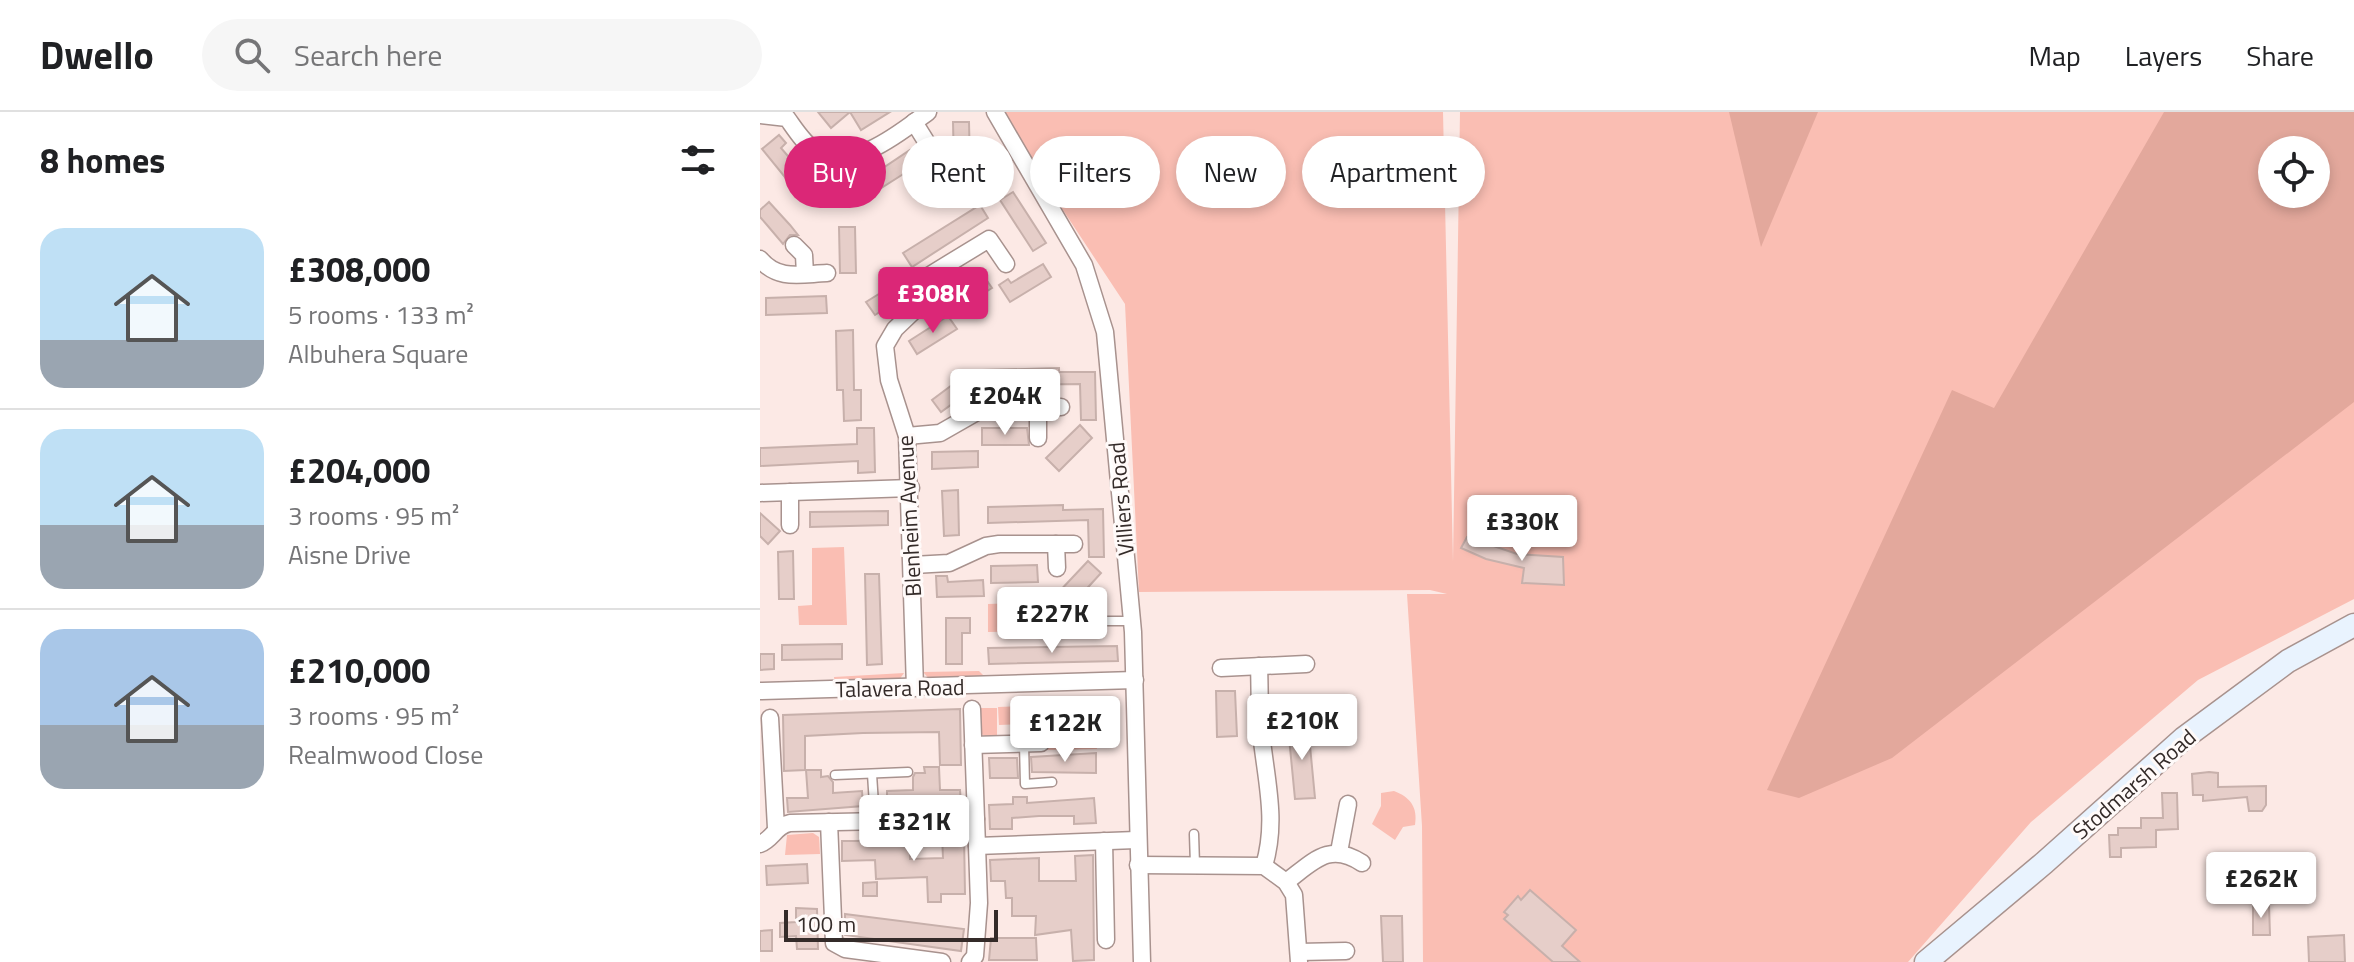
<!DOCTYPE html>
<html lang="en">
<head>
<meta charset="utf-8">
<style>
  body { margin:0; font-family:"Titillium Web",sans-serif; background:#f6f6f6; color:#202124; height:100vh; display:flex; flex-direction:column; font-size:30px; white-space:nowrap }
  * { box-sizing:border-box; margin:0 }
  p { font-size:26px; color:#757577 }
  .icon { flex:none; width:44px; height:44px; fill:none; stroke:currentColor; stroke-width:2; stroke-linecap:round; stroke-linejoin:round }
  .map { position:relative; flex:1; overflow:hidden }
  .panel { display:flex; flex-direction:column; background:#fff; width:760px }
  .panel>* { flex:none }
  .hud { position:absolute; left:24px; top:24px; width:760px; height:72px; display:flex; gap:16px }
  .buttons { position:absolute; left:1498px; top:24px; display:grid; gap:16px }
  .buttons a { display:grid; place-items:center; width:72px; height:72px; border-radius:50%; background:#fff; box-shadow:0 4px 12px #0003; font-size:40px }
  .scale { position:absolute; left:24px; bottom:20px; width:214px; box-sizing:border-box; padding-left:8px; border:4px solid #342b29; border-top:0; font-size:22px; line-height:28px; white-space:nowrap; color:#342b29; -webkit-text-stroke:6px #fffaf9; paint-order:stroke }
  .price { position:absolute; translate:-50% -68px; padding:0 18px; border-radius:8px; background:#fff; color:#222; font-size:26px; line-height:52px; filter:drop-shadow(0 2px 4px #0008) }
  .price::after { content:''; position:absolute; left:50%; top:48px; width:24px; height:18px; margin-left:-12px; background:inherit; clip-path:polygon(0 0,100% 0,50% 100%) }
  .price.current { background:#db2777; color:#fff }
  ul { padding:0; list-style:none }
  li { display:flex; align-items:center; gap:24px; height:200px; padding:0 40px }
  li+li { border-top:2px solid #e0e0e0 }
  li span { display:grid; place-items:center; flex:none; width:224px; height:160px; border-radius:24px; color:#555 }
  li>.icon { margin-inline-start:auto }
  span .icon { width:96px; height:96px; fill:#fffc; stroke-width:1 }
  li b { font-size:34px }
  h2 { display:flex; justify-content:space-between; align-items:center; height:96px; padding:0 40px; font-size:34px }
  .chip { padding:0 28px; border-radius:36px; background:#fff; box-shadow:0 4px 12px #0003; font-size:28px; line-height:72px }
  .chip.current { background:#db2777; color:#fff }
  header { display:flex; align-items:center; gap:48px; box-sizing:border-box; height:112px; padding:0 40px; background:#fff; border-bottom:2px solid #e0e0e0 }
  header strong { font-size:38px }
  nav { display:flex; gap:44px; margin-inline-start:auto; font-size:28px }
  .search { width:560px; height:72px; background:#f6f6f6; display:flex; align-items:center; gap:20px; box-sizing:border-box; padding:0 28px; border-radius:44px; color:#757577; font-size:30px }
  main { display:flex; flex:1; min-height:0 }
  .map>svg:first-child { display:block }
  .green { fill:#fabeb3; fill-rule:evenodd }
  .forest { fill:#e3a89c; fill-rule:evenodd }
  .building { fill:#e6cec9; stroke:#c7b0ab; stroke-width:2 }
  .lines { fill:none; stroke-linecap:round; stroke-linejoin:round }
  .lane-casing { stroke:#a8928e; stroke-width:11 }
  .street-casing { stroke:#a8928e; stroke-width:19 }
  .secondary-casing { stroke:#a8928e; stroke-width:25 }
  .lane { stroke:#fff; stroke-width:8 }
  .street { stroke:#fff; stroke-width:16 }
  .secondary { stroke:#e9f3fe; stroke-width:22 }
  .labels { text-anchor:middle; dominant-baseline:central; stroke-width:6; stroke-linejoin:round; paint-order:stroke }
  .street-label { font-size:22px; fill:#342b29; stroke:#fffaf9 }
</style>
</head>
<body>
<header>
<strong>Dwello</strong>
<div class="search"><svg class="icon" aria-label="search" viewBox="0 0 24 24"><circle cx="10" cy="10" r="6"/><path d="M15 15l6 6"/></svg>Search here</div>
<nav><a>Map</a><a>Layers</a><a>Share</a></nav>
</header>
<main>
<section class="panel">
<h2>8 homes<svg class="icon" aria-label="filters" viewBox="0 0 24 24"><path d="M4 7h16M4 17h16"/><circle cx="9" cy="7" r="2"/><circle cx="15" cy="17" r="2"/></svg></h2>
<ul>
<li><span style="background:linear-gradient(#bfe0f5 70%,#9aa5b1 0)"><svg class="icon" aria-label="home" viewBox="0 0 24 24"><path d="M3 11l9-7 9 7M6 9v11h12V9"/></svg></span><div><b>£308,000</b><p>5 rooms · 133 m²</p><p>Albuhera Square</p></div></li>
<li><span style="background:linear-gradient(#bfe0f5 60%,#9aa5b1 0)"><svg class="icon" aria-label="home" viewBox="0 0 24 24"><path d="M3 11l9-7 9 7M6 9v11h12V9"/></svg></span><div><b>£204,000</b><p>3 rooms · 95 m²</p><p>Aisne Drive</p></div></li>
<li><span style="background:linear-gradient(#a9c7e8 60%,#9aa5b1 0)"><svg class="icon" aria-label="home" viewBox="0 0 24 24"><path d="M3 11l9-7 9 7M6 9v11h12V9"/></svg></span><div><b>£210,000</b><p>3 rooms · 95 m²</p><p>Realmwood Close</p></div></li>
</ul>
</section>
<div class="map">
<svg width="1594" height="850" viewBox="0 0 1594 850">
  <rect width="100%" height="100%" fill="#fce9e5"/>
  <g class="green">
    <path d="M244,0H683L693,450L700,0H1594V487L1438,568L1271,710L1148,850H663L662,714L647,482H687L670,478L379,480L365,192L262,36ZM1512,38H1556V82H1512Z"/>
    <polygon points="84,435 87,513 39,513 38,494 52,493 52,436"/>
    <polygon points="288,490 290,519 228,520 228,492"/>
    <polygon points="219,559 227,567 172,570 163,560"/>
    <polygon points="144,561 139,568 75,573 74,565"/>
    <polygon points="331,591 332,609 239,613 238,595"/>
    <polygon points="219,596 237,596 237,629 221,622"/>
    <polygon points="333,612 337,637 284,638 277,615"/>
    <path d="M634,679C650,685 658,695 655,713L643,715L635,728L612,712L621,694V681Z"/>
    <polygon points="53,721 59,725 60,742 25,743 27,723"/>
  </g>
  <g class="forest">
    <polygon points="969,0 1058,0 1001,135"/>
    <path d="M1404,0H1594V290L1132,646L1039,686L1007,678L1192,278L1234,296ZM1556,38V82H1512V38Z"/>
  </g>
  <g class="building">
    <polygon points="58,0 130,0 101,18 90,0 71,16"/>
    <polygon points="193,10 209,10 210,55 194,56"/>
    <polygon points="19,23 26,31 21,36 46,65 33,75 2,37"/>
    <polygon points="150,38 159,52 115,80 49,82 48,65 111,64"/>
    <polygon points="253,80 286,131 273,139 240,88"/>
    <polygon points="9,90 30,113 38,123 30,123 23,132 7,113 0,105 0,98"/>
    <polygon points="220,93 228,106 152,155 143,141"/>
    <polygon points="79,115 95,115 96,161 80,161"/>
    <polygon points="283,152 291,165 250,190 239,173 248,167 251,171"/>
    <polygon points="223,163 232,176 192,201 183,187"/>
    <polygon points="146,165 153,176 151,180 115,203 106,190"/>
    <polygon points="66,184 67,201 6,203 6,186"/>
    <polygon points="188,204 197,217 157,242 149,229"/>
    <polygon points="93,218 94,278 101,278 101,308 84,309 83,278 77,278 76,219"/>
    <polygon points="299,256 299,260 335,260 336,308 321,308 320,272 224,273 223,258"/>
    <polygon points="208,261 218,273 181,300 172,288"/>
    <polygon points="320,313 332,326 299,359 286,346"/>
    <polygon points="97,316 114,316 115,360 98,361 98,349 0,354 0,336 97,332"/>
    <polygon points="222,316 267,316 269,333 222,333"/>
    <polygon points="218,339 218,355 172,357 172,340"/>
    <polygon points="198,378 199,423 184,424 182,379"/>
    <polygon points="303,393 303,398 343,397 344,445 329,445 328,408 228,411 228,395"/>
    <polygon points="128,399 128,413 50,415 50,400"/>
    <polygon points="0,401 20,419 8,432 0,424"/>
    <polygon points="707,425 757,442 803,445 804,473 762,471 764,456 726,447 701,436"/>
    <polygon points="33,439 34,487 19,487 18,440"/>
    <polygon points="328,449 341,461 310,495 296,483"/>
    <polygon points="277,453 278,470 231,471 231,454"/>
    <polygon points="105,462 119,462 122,552 107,553"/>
    <polygon points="176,464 187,464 188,470 223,468 224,484 177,485"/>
    <polygon points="186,506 210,506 210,521 202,521 202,552 186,552"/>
    <polygon points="82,532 82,547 22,548 22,533"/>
    <polygon points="357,534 358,549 229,552 228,536"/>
    <polygon points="0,542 14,542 14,557 0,558"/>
    <polygon points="456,579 475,579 477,624 457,625"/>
    <polygon points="200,597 201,653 180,653 179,620 103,621 45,624 45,658 24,659 23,603"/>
    <polygon points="548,613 555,686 535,687 528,615"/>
    <polygon points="336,641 336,661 272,660 271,645"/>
    <polygon points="229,646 257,646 258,666 230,666"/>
    <polygon points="164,655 179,655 180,678 200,678 201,692 127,694 127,679 153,678 153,665 155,661 165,661"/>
    <polygon points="46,658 61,658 61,665 68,664 73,670 73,681 102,679 103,694 28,700 27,686 48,686"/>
    <polygon points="1449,660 1458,661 1458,675 1506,674 1506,693 1502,699 1489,699 1487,685 1443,689 1443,683 1433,683 1432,662"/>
    <polygon points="1402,681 1417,681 1418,717 1396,718 1396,735 1361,736 1361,745 1350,745 1349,723 1358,723 1358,716 1381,716 1381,706 1403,706"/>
    <polygon points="253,685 267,685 267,691 334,686 336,711 314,712 314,704 279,704 252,706 252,717 230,717 229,693 253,692"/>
    <polygon points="182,723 204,723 205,782 181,782 181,790 168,790 167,765 116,767 115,748 82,749 82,729 93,729 150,728 150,747 183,746"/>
    <polygon points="333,743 334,848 313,849 311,818 275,823 276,804 252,804 252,786 246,786 245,769 231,769 230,748 279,746 279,769 316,769 315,744"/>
    <polygon points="47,752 48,771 7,773 6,754"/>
    <polygon points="117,770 117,784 103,784 103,771"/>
    <polygon points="770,778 816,818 802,834 820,850 793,850 744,807 748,803 744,800 758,784 761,788"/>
    <polygon points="1493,793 1509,793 1510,823 1493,823"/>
    <polygon points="36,796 57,797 58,837 37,837 36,824 20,825 20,811 36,810"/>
    <polygon points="85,802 204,817 201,839 85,823"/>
    <polygon points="621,804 642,804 643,850 623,850"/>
    <polygon points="12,818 12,839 0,839 0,819"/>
    <polygon points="1584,823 1585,850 1549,850 1548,825"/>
    <polygon points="231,826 276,826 277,848 229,848"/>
  </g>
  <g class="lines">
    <g class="lane-casing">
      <g id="lane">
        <polyline points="346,509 372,509"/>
        <polyline points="264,632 265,672 292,670"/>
        <polyline points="112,662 115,708"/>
        <polyline points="75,663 148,660"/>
        <polyline points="434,722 435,753"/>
      </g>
    </g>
    <g class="street-casing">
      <g id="street">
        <polyline points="235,0 324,153 345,220 373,520 382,850"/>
        <path d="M0,3L27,6C35,17 44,32 56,39C92,61 141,20 168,0"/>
        <polyline points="154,10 172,39"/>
        <polyline points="34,133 44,143 45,162"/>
        <path d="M0,147C18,169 41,162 67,161"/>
        <polyline points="278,295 278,326"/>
        <polyline points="147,324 180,321 222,297 301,295"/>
        <polyline points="30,380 30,413"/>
        <polyline points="0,381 151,376"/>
        <polyline points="296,432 297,456"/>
        <polyline points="153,453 189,451 226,434 239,432 314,432"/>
        <path d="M499,554C500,579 499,605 502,629C507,672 517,711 504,754"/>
        <polyline points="461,556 546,552"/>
        <polyline points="155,576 147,324 129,268 125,234 135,217 157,196 170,163 229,127 246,152"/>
        <polyline points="0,579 375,568"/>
        <polyline points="212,597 216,707"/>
        <polyline points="10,606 16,716"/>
        <polyline points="213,633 281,631"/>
        <polyline points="69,710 74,831 85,837 182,850"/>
        <polyline points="344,729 346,828"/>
        <path d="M0,732C13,727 15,714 30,711L216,707L217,734L376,728"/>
        <polyline points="579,740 588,692"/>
        <polyline points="378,753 504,754 526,770 534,783 539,850"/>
        <path d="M526,770C553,750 569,729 602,751"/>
        <polyline points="539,840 586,839"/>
        <polyline points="210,850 215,844 219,791 217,734"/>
      </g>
    </g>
    <g class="secondary-casing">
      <polyline id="secondary" points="1166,850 1284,751 1424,626 1528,549 1594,513"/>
    </g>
    <use href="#lane" class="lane"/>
    <use href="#street" class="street"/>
    <use href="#secondary" class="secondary"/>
  </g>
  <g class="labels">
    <g class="street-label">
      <text transform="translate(361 387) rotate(-95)">Villiers Road</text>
      <text transform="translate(149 404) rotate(-93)">Blenheim Avenue</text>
      <text transform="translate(140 576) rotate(-1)">Talavera Road</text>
      <text transform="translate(1374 672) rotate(-41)">Stodmarsh Road</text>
    </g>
  </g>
</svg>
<div class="buttons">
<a><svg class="icon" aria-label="locate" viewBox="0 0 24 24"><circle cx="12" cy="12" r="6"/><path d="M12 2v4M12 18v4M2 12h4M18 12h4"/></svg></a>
</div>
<div class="scale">100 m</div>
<b class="price current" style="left:173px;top:223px">£308K</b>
<b class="price" style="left:245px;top:325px">£204K</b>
<b class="price" style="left:762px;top:451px">£330K</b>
<b class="price" style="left:292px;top:543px">£227K</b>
<b class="price" style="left:542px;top:650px">£210K</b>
<b class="price" style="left:305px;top:652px">£122K</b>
<b class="price" style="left:154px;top:751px">£321K</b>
<b class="price" style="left:1501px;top:808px">£262K</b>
<div class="hud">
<a class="chip current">Buy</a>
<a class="chip">Rent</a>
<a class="chip">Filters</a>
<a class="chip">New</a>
<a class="chip">Apartment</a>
</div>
</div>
</main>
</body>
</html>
